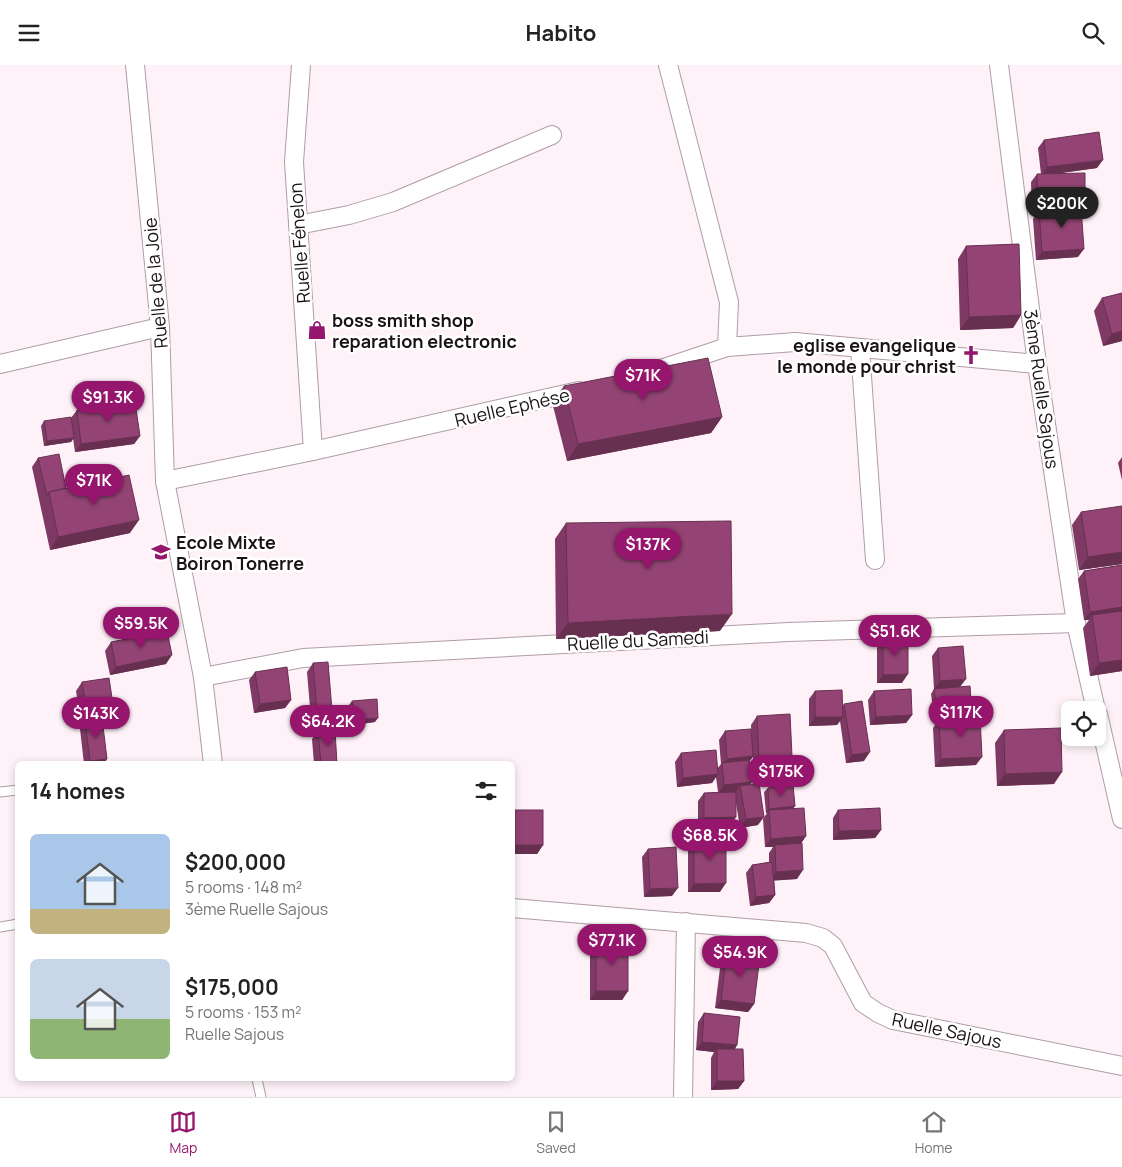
<!DOCTYPE html>
<html lang="en">
<head>
<meta charset="utf-8">
<style>
  body { margin:0; font-family:Manrope,sans-serif; background:#f6f6f6; color:#222; height:100vh; display:flex; flex-direction:column; font-size:19px; white-space:nowrap }
  * { box-sizing:border-box; margin:0 }
  p { font-size:16px; color:#767676 }
  .icon { flex:none; width:28px; height:28px; fill:none; stroke:currentColor; stroke-width:2; stroke-linecap:round; stroke-linejoin:round }
  .map { position:relative; flex:1; overflow:hidden }
  .sheet { position:absolute; left:15px; top:696px; width:500px; height:320px; display:flex; flex-direction:column; background:#fff; border-radius:8px; box-shadow:0 2px 8px #0003 }
  .sheet>* { flex:none }
  .buttons { position:absolute; left:1061px; top:636px; display:grid; gap:10px }
  .buttons a { display:grid; place-items:center; width:45px; height:45px; border-radius:8px; background:#fff; box-shadow:0 2px 8px #0003; font-size:25px }
  .price { position:absolute; translate:-50% -42px; padding:0 11px; border-radius:18px; background:#96166e; color:#fff; font-size:16px; line-height:32px; filter:drop-shadow(0 1px 2px #0008) }
  .price::after { content:''; position:absolute; left:50%; top:30px; width:15px; height:11px; margin-left:-8px; background:inherit; clip-path:polygon(0 0,100% 0,50% 100%) }
  .price.selected { background:#222; color:#fff }
  ul { padding:0; list-style:none }
  li { display:flex; align-items:center; gap:15px; height:125px; padding:0 15px }
  li span { display:grid; place-items:center; flex:none; width:140px; height:100px; border-radius:8px; color:#555 }
  li>.icon { margin-inline-start:auto }
  span .icon { width:60px; height:60px; fill:#fffc; stroke-width:1 }
  li b { font-size:21px }
  h2 { display:flex; justify-content:space-between; align-items:center; height:60px; padding:0 15px; font-size:21px }
  header { display:flex; justify-content:space-between; align-items:center; height:65px; padding:0 15px; background:#fff; font-size:22px; font-weight:700 }
  .tabs { display:flex; justify-content:space-around; align-items:center; height:70px; border-top:1px solid #e0e0e0; background:#fff; font-size:14px; color:#767676 }
  .tabs a { display:grid; justify-items:center; gap:2px }
  .tabs .selected { color:#96166e }
  .map>svg:first-child { display:block }
  .lines { fill:none; stroke-linecap:round; stroke-linejoin:round }
  .service-casing { stroke:#af9ca6; stroke-width:11 }
  .minor-casing { stroke:#af9ca6; stroke-width:20 }
  .service { stroke:#fff; stroke-width:9 }
  .minor { stroke:#fff; stroke-width:18 }
  .wall { fill:#7e3a64; fill-rule:evenodd }
  .shaded-wall { fill:#673051 }
  .building { fill:#934474; stroke:#673051 }
  .labels { text-anchor:middle; dominant-baseline:central; stroke-width:5; stroke-linejoin:round; paint-order:stroke }
  .street-label { font-size:18px; fill:#191216; stroke:#fff }
  .poi-label { font-size:18px; font-weight:bold; fill:#191216; stroke:#fff; text-anchor:start }
</style>
</head>
<body>
<header><svg class="icon" aria-label="menu" viewBox="0 0 24 24"><path d="M4 6h16M4 12h16M4 18h16"/></svg>Habito<svg class="icon" aria-label="search" viewBox="0 0 24 24"><circle cx="10" cy="10" r="6"/><path d="M15 15l6 6"/></svg></header>
<div class="map">
<svg width="1122" height="1032" viewBox="0 0 1122 1032">
  <rect width="100%" height="100%" fill="#fef2f8"/>
  <g class="lines">
    <g class="service-casing">
      <g id="service">
        <polyline points="0,727 18,725"/>
        <polyline points="0,862 18,859"/>
        <polyline points="257,1014 261,1032"/>
      </g>
    </g>
    <g class="minor-casing">
      <g id="minor">
        <polyline points="135,0 160,262 165,416 203,612 213,699"/>
        <polyline points="301,0 294,97 313,386"/>
        <polyline points="668,0 729,237 727,282"/>
        <polyline points="999,0 1037,299 1076,558 1096,645"/>
        <polyline points="298,160 349,150 393,137 552,70"/>
        <polyline points="860,283 875,495"/>
        <polyline points="0,299 160,262"/>
        <polyline points="655,306 727,282 795,277 1037,299"/>
        <polyline points="165,416 313,386 579,326"/>
        <polyline points="203,612 303,593 788,567 1076,558"/>
        <polyline points="1098,649 1122,754"/>
        <polyline points="512,843 806,868 823,873 833,881 863,938 878,948 893,955 1122,1001"/>
        <polyline points="683,1032 686,857"/>
      </g>
    </g>
    <use href="#service" class="service"/>
    <use href="#minor" class="minor"/>
  </g>
  <g class="wall">
    <polygon points="1044,75 1097,103 1059,108 1082,146 1078,192 1036,195 1033,154 1036,150 1032,150 1031,117 1037,109 1041,109 1038,83"/>
    <polygon points="966,181 1021,250 1013,263 960,265 958,194"/>
    <polygon points="1102,233 1122,276 1103,281 1094,246"/>
    <polygon points="564,321 722,352 711,368 567,396 552,337"/>
    <polygon points="77,345 140,371 134,379 75,387 73,373 71,377 44,381 41,361 44,356 71,353"/>
    <polygon points="1122,392 1122,415 1118,398"/>
    <polygon points="38,393 66,423 130,468 50,485 32,402"/>
    <polygon points="1081,447 1122,499 1079,505 1072,460"/>
    <polygon points="566,458 720,566 556,574 555,474"/>
    <polygon points="1122,500 1122,606 1090,611 1083,563 1089,555 1084,555 1078,514 1084,506"/>
    <polygon points="883,574 902,618 877,618 877,583"/>
    <polygon points="111,577 166,599 110,610 105,586"/>
    <polygon points="938,583 960,622 971,636 968,640 933,644 931,629 934,624 956,622 934,624 932,591"/>
    <polygon points="313,598 332,645 326,654 311,655 307,607"/>
    <polygon points="255,607 291,635 285,643 254,648 249,615"/>
    <polygon points="82,617 114,646 108,654 102,655 104,699 84,699 80,664 84,657 81,658 76,626"/>
    <polygon points="815,626 842,642 844,639 864,696 846,698 840,656 837,660 809,661 809,634"/>
    <polygon points="874,626 912,650 906,658 870,660 868,635"/>
    <polygon points="352,636 375,657 352,660 349,640"/>
    <path d="M757,651L792,691L787,699L785,719L759,721L758,760L740,763L736,738L730,761H698V736L704,728L718,727L716,712L712,718L677,722L675,697L681,688L717,704L721,699L719,675L725,666L752,687L751,660ZM753,692V702H755L753,705L754,719L750,720L749,697Z"/>
    <polygon points="939,654 976,700 935,702 933,663"/>
    <polygon points="1004,665 1054,719 997,721 995,678"/>
    <polygon points="318,666 337,699 314,699 312,674"/>
    <polygon points="768,723 795,741 793,743 806,771 801,778 797,814 774,815 775,830 769,838 750,841 746,808 752,800 769,797 769,788 773,782 765,782 763,754 767,748 766,748 764,727"/>
    <polygon points="515,745 543,780 537,789 512,789 512,749"/>
    <polygon points="838,745 881,765 875,773 833,775 833,753"/>
    <polygon points="694,774 720,827 688,827 688,782"/>
    <polygon points="648,784 672,831 644,832 642,792"/>
    <polygon points="596,877 628,926 622,935 590,935 590,885"/>
    <polygon points="727,886 754,939 748,947 715,943 721,895"/>
    <polygon points="704,948 737,980 735,984 744,1016 738,1024 711,1025 711,993 714,987 696,985 698,957"/>
  </g>
  <g class="shaded-wall">
    <polygon points="1103,95 1097,103 1041,111 1047,102"/>
    <polygon points="1085,140 1079,149 1039,145 1036,150 1032,150 1038,141"/>
    <polygon points="1084,184 1078,192 1036,195 1042,187"/>
    <polygon points="1021,250 1013,263 960,265 969,252"/>
    <polygon points="1122,266 1122,276 1103,281 1112,269"/>
    <polygon points="722,352 711,368 567,396 578,379"/>
    <polygon points="140,371 134,379 75,387 81,379"/>
    <polygon points="74,373 71,377 44,381 47,376"/>
    <polygon points="139,455 130,468 50,485 58,472"/>
    <polygon points="1122,487 1122,499 1079,505 1088,492"/>
    <polygon points="1122,542 1122,550 1092,550 1089,555 1084,555 1090,547"/>
    <polygon points="732,549 720,566 556,574 568,558"/>
    <polygon points="172,590 166,599 110,610 116,602"/>
    <polygon points="1122,595 1122,606 1090,611 1099,598"/>
    <polygon points="908,609 902,618 877,618 883,610"/>
    <polygon points="966,614 960,622 934,624 940,616"/>
    <polygon points="291,635 285,643 254,648 260,639"/>
    <polygon points="971,636 968,640 933,644 936,639"/>
    <polygon points="332,645 326,654 311,655 317,646"/>
    <polygon points="114,646 108,654 86,657 85,655 84,657 81,658 87,649"/>
    <polygon points="912,650 906,658 870,660 876,652"/>
    <polygon points="815,652 843,652 837,660 809,661"/>
    <polygon points="378,653 375,657 352,660 355,655"/>
    <polygon points="870,687 864,696 846,698 852,690"/>
    <polygon points="753,691 747,700 722,701 727,694"/>
    <polygon points="792,691 787,700 756,701 755,702 753,702 759,694"/>
    <polygon points="982,692 976,700 935,702 941,694"/>
    <polygon points="107,694 104,699 88,699 90,696"/>
    <polygon points="1062,707 1054,719 997,721 1005,709"/>
    <polygon points="718,709 712,718 677,722 683,713"/>
    <polygon points="788,715 785,719 754,721 757,717"/>
    <polygon points="752,717 746,725 740,721 737,726 718,729 724,720"/>
    <polygon points="795,741 792,745 769,745 767,748 766,748 769,744"/>
    <polygon points="736,752 730,761 698,761 704,753"/>
    <polygon points="764,752 758,760 740,763 746,754"/>
    <polygon points="881,765 875,773 833,775 839,766"/>
    <polygon points="806,771 800,780 775,780 773,782 765,782 771,774"/>
    <polygon points="515,780 543,780 537,789 512,789 512,784"/>
    <polygon points="803,805 797,814 770,816 776,807"/>
    <polygon points="726,818 720,827 688,827 694,819"/>
    <polygon points="678,823 672,831 644,832 650,824"/>
    <polygon points="775,830 769,838 750,841 756,832"/>
    <polygon points="596,926 628,926 622,935 590,935"/>
    <polygon points="721,935 754,939 748,947 715,943"/>
    <polygon points="702,977 737,980 731,989 717,984 714,987 696,985"/>
    <polygon points="717,1016 744,1016 738,1024 711,1025"/>
  </g>
  <g class="building">
    <polygon points="1099,67 1103,95 1047,102 1044,75"/>
    <polygon points="1085,108 1085,140 1038,141 1037,109"/>
    <polygon points="1081,142 1084,184 1042,187 1039,145"/>
    <polygon points="1019,179 1021,250 969,252 966,181"/>
    <polygon points="1122,228 1122,266 1112,269 1102,233"/>
    <polygon points="708,293 722,352 578,379 564,321"/>
    <polygon points="135,337 140,371 81,379 77,345"/>
    <polygon points="71,352 74,373 47,376 44,356"/>
    <polygon points="59,389 66,423 49,427 47,431 38,393"/>
    <polygon points="129,410 139,455 58,472 49,427"/>
    <polygon points="1122,441 1122,487 1088,492 1081,447"/>
    <polygon points="731,456 732,549 568,558 566,458"/>
    <polygon points="1122,500 1122,542 1090,547 1084,506"/>
    <polygon points="1122,546 1122,595 1099,598 1092,550"/>
    <polygon points="167,566 172,590 116,602 111,577"/>
    <polygon points="883,574 908,574 908,609 883,610"/>
    <polygon points="963,581 966,614 940,616 938,583"/>
    <polygon points="328,597 332,645 317,646 313,598"/>
    <polygon points="287,602 291,635 260,639 255,607"/>
    <polygon points="109,613 114,646 87,649 82,617"/>
    <polygon points="970,621 971,636 936,639 934,624"/>
    <polygon points="911,624 912,650 876,652 874,626"/>
    <polygon points="842,625 843,652 815,652 815,626"/>
    <polygon points="377,634 378,653 355,655 352,636"/>
    <polygon points="862,636 870,687 852,690 844,639"/>
    <polygon points="790,649 792,691 759,694 757,651"/>
    <polygon points="980,652 982,692 941,694 939,654"/>
    <polygon points="102,653 107,694 90,696 85,655"/>
    <polygon points="1061,663 1062,707 1005,709 1004,665"/>
    <polygon points="751,664 753,691 727,694 725,666"/>
    <polygon points="335,665 337,699 321,699 318,666"/>
    <polygon points="716,685 718,709 683,713 681,688"/>
    <polygon points="749,695 752,717 724,720 722,698"/>
    <polygon points="787,698 788,715 757,717 756,701"/>
    <polygon points="759,718 764,752 746,754 740,721"/>
    <polygon points="793,720 795,741 769,744 768,723"/>
    <polygon points="736,727 736,752 704,753 704,728"/>
    <polygon points="804,743 806,771 771,774 769,745"/>
    <polygon points="880,743 881,765 839,766 838,745"/>
    <rect x="515" y="745" width="28" height="35"/>
    <polygon points="694,774 726,774 726,818 694,819"/>
    <polygon points="802,778 803,805 776,807 775,780"/>
    <polygon points="676,782 678,823 650,824 648,784"/>
    <polygon points="772,797 775,830 756,832 752,800"/>
    <rect x="596" y="877" width="32" height="49"/>
    <polygon points="727,886 760,891 754,939 721,935"/>
    <polygon points="704,948 740,952 737,980 702,977"/>
    <polygon points="717,984 743,984 744,1016 717,1016"/>
  </g>
  <defs>
    <g id="shop-bare" transform="scale(1.5)"><path d="M-5-2.5h2.3a2.7 3.5 0 0 1 5.4 0H5L5.5 6h-11ZM-1.5-2.5h3a1.5 2.3 0 0 0-3 0Z" fill="#96166e" stroke="#fff" stroke-width="2.5" paint-order="stroke"/></g>
    <g id="church-bare" transform="scale(1.5)"><path d="M-1.2-6h2.4v3.5h3.3v2.4h-3.3V6h-2.4V-.1h-3.3v-2.4h3.3Z" fill="#96166e" stroke="#fff" stroke-width="2.5" paint-order="stroke"/></g>
    <g id="school-bare" transform="scale(1.5)"><path d="M0-5L7-2L0 1L-7-2ZM-4 1L0 2.5L4 1V4Q0 6-4 4Z" fill="#96166e" stroke="#fff" stroke-width="2.5" paint-order="stroke"/></g>
  </defs>
  <g fill-rule="evenodd">
    <use href="#shop-bare" x="317" y="265"/>
    <use href="#church-bare" x="971" y="290"/>
    <use href="#school-bare" x="161" y="487"/>
  </g>
  <g class="labels">
    <g class="street-label">
      <text transform="translate(299 178) rotate(-94)">Ruelle Fénelon</text>
      <text transform="translate(155 218) rotate(-95)">Ruelle de la Joie</text>
      <text transform="translate(1042 324) rotate(82)">3ème Ruelle Sajous</text>
      <text transform="translate(512 342) rotate(-13)">Ruelle Ephése</text>
      <text transform="translate(638 575) rotate(-3)">Ruelle du Samedi</text>
      <text transform="translate(947 965) rotate(12)">Ruelle Sajous</text>
    </g>
    <g class="poi-label">
      <text x="332" y="255">boss smith shop<tspan x="332" dy="21">reparation electronic</tspan></text>
      <text x="956" y="280" text-anchor="end">eglise evangelique<tspan x="956" dy="21">le monde pour christ</tspan></text>
      <text x="176" y="477">Ecole Mixte<tspan x="176" dy="21">Boiron Tonerre</tspan></text>
    </g>
  </g>
</svg>
<div class="buttons">
<a><svg class="icon" aria-label="locate" viewBox="0 0 24 24"><circle cx="12" cy="12" r="6"/><path d="M12 2v4M12 18v4M2 12h4M18 12h4"/></svg></a>
</div>
<b class="price selected" style="left:1062px;top:164px">$200K</b>
<b class="price" style="left:643px;top:336px">$71K</b>
<b class="price" style="left:108px;top:358px">$91.3K</b>
<b class="price" style="left:94px;top:441px">$71K</b>
<b class="price" style="left:648px;top:505px">$137K</b>
<b class="price" style="left:141px;top:584px">$59.5K</b>
<b class="price" style="left:895px;top:592px">$51.6K</b>
<b class="price" style="left:961px;top:673px">$117K</b>
<b class="price" style="left:96px;top:674px">$143K</b>
<b class="price" style="left:328px;top:682px">$64.2K</b>
<b class="price" style="left:781px;top:732px">$175K</b>
<b class="price" style="left:710px;top:796px">$68.5K</b>
<b class="price" style="left:612px;top:901px">$77.1K</b>
<b class="price" style="left:740px;top:913px">$54.9K</b>
<section class="sheet">
<h2>14 homes<svg class="icon" aria-label="filters" viewBox="0 0 24 24"><path d="M4 7h16M4 17h16"/><circle cx="9" cy="7" r="2"/><circle cx="15" cy="17" r="2"/></svg></h2>
<ul>
<li><span style="background:linear-gradient(#a9c7e8 75%,#c2b280 0)"><svg class="icon" aria-label="home" viewBox="0 0 24 24"><path d="M3 11l9-7 9 7M6 9v11h12V9"/></svg></span><div><b>$200,000</b><p>5 rooms · 148 m²</p><p>3ème Ruelle Sajous</p></div></li>
<li><span style="background:linear-gradient(#c9d6e8 60%,#8fb573 0)"><svg class="icon" aria-label="home" viewBox="0 0 24 24"><path d="M3 11l9-7 9 7M6 9v11h12V9"/></svg></span><div><b>$175,000</b><p>5 rooms · 153 m²</p><p>Ruelle Sajous</p></div></li>
</ul>
</section>
</div>
<nav class="tabs">
<a class="selected"><svg class="icon" aria-label="map" viewBox="0 0 24 24"><path d="M3 6l6-2 6 2 6-2v14l-6 2-6-2-6 2zM9 4v14M15 6v14"/></svg>Map</a>
<a><svg class="icon" aria-label="saved" viewBox="0 0 24 24"><path d="M7 4h10v16l-5-4-5 4z"/></svg>Saved</a>
<a><svg class="icon" aria-label="home" viewBox="0 0 24 24"><path d="M3 11l9-7 9 7M6 9v11h12V9"/></svg>Home</a>
</nav>
</body>
</html>
